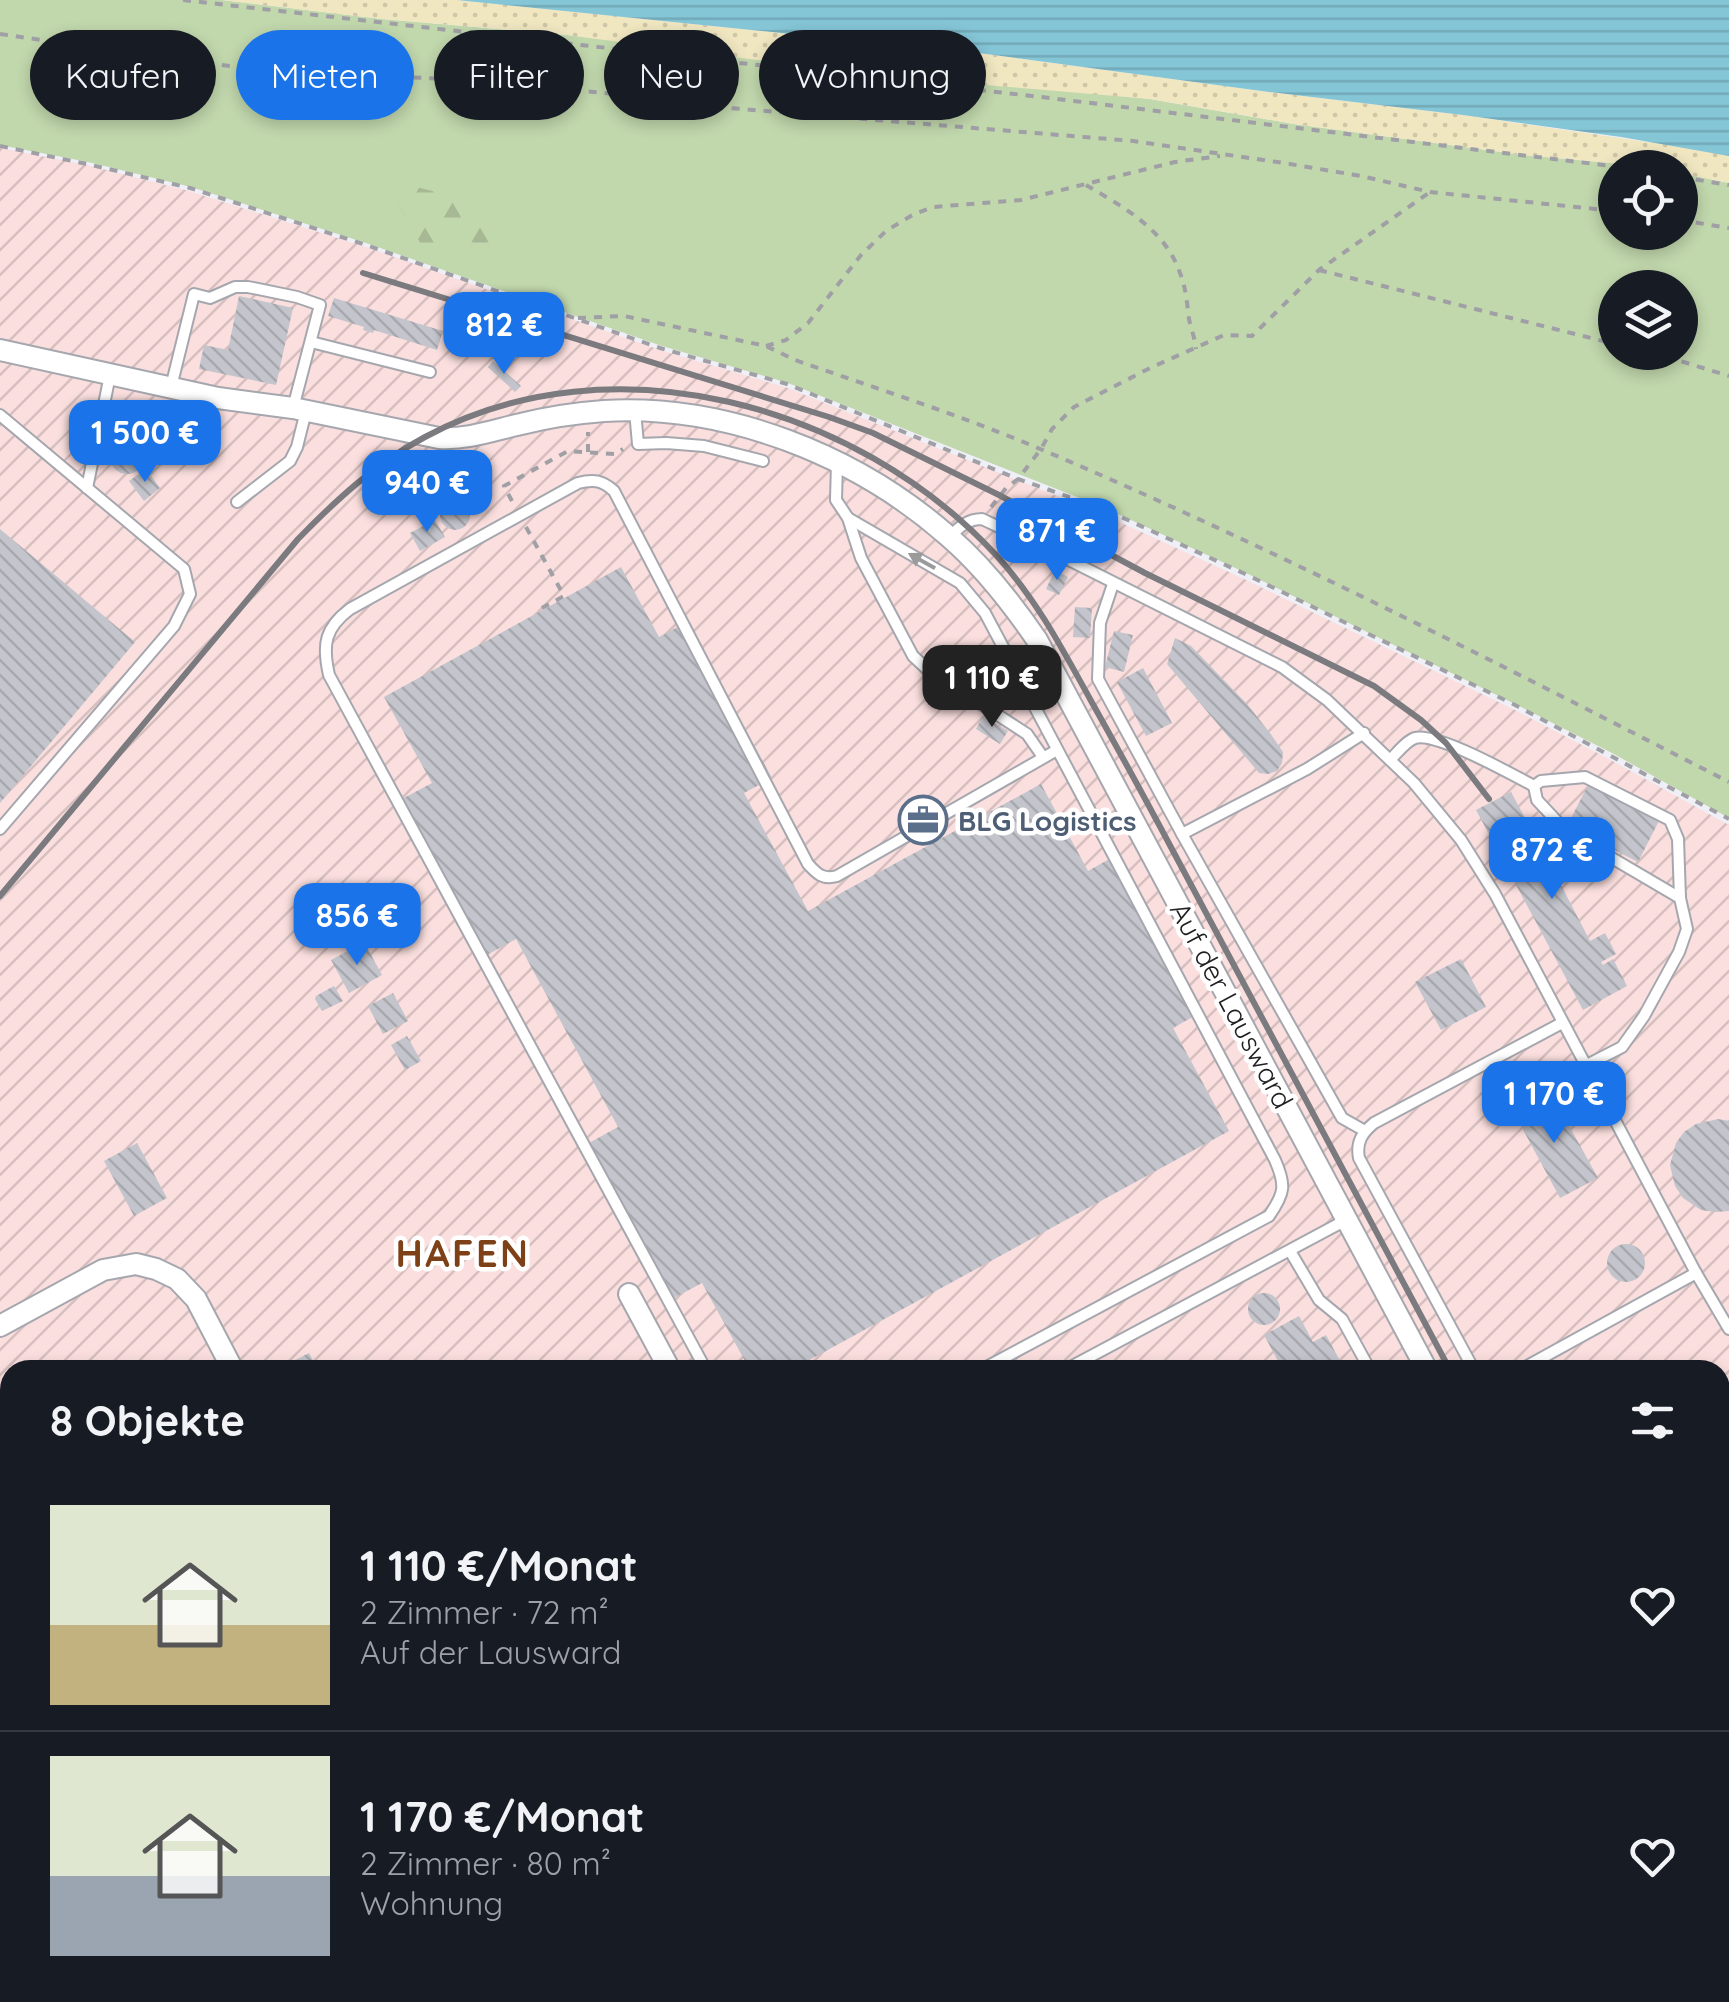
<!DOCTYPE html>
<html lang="de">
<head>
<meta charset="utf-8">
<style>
  body { margin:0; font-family:Quicksand,sans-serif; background:#242831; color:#f1f3f6; height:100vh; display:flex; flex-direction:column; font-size:38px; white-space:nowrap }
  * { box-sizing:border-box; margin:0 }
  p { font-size:32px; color:#9ea1a6 }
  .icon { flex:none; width:55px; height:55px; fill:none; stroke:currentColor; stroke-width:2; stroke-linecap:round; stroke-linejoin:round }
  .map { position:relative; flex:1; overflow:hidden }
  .details { position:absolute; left:0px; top:1360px; width:1730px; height:642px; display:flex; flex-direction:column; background:#171b24; border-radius:30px 30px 0 0; box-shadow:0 5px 15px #0003 }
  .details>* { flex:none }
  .banner { position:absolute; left:30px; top:30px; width:1000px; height:90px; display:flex; gap:20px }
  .buttons { position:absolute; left:1598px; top:150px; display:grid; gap:20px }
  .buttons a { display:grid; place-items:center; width:100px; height:100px; border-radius:50%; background:#171b24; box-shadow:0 5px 15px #0003; font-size:50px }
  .price { position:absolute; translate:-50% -85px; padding:0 22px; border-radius:20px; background:#1a73e8; color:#fff; font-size:32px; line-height:65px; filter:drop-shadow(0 2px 5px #0008) }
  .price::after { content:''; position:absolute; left:50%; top:60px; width:30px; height:22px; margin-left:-15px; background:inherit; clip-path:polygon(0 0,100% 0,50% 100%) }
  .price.active { background:#222; color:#fff }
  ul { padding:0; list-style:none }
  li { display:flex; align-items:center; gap:30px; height:250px; padding:0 50px }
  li+li { border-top:2px solid #363941 }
  li span { display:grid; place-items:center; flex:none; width:280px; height:200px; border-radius:0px; color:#555 }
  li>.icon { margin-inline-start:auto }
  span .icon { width:120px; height:120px; fill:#fffc; stroke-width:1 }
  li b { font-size:42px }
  h2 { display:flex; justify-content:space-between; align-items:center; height:120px; padding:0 50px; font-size:42px }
  .pill { padding:0 35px; border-radius:45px; background:#171b24; box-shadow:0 5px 15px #0003; font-size:35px; line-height:90px }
  .pill.active { background:#1a73e8; color:#fff }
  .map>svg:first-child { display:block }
  .industrial { fill:url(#industrial-furrows); fill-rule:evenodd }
  .green { fill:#c1d7ac; fill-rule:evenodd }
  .forest { fill:url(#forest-firs) }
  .sand { fill:url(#sand-dots) }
  .water { fill:url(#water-rules) }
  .building { fill:url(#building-back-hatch) }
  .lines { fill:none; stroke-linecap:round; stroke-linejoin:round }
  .lane-casing { stroke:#a6a7ae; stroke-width:14 }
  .street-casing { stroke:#a6a7ae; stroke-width:24 }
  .path { stroke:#9f9fa5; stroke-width:4; stroke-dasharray:8 8; stroke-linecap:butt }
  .lane { stroke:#fff; stroke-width:10 }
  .street { stroke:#fff; stroke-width:20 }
  .rail { stroke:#7a7a7f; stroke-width:6 }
  .oneway { fill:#9b9b9c }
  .labels { text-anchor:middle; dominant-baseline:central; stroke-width:9; stroke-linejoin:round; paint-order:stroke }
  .service-label { font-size:28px; font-weight:bold; fill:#4e5e75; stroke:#fff; text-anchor:start }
  .street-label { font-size:28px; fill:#202023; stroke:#fff }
  .district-label { font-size:38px; font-weight:bold; letter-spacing:2.5px; fill:#7e4117; stroke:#fff }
</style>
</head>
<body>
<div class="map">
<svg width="1729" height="2002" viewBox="0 0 1729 2002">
  <defs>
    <pattern id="industrial-furrows" width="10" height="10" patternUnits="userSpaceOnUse" patternTransform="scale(2.5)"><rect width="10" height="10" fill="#fadfde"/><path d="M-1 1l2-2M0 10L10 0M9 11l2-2" fill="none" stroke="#d6bfbe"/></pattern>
    <pattern id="forest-firs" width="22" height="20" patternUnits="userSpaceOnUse" patternTransform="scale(2.5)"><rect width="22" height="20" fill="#c1d7ac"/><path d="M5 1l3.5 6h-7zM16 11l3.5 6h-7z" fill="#a6b894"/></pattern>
    <pattern id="sand-dots" width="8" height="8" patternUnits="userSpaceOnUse" patternTransform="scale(2.5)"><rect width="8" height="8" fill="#f0e7c1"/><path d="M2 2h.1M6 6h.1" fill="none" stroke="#cec6a6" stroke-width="1.8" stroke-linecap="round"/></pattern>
    <pattern id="water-rules" width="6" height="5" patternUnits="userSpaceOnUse" patternTransform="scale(2.5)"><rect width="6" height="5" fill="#84c5d6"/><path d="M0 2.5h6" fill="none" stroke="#72a9b7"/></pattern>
    <pattern id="building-back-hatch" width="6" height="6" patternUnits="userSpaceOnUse" patternTransform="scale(2.5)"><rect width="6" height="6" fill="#c4c4cc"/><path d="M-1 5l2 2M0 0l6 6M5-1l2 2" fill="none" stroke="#a8a8af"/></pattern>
  </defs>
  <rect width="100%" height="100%" fill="#efeff7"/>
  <path class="industrial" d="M0,148L87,165L189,191L366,247L660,350L785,387L1102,514L1242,578L1513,709L1609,759L1729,825V2002H0ZM10,1370H1720V1992H10Z"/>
  <path class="green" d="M0,0H222L382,19L567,35L1150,99L1294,124L1524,155L1654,167L1615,168V232H1680V173L1729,183V818L1612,753L1515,704L1244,572L1105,508L788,383L659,345L366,243L191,187L88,162L0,145ZM1615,288H1680V352H1615Z"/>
  <polygon class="forest" points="416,187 490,205 502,224 492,247 460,245 443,262 427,255 398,203 401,192"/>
  <polygon class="sand" points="222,0 457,0 556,10 979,53 1269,92 1463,115 1710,151 1729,156 1729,183 1680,173 1680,168 1654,167 1524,155 1294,124 1150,99 974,84 749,59 567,35 382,19"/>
  <g class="water">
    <polygon points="457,0 1729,0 1729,156 1621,137 1463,115 1269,92 979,53"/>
    <polygon points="10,1818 10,1992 116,1993 121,2002 0,2002 0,1823"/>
  </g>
  <g class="building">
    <polygon points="239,296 293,308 276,385 199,369 204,345 228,350"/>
    <polygon points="334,298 443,331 437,350 374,330 373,333 363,330 364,327 328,316"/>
    <polygon points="493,361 521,386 515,392 488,367"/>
    <circle cx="127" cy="457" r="17"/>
    <polygon points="146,469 160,488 144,501 129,481"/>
    <circle cx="455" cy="515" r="15"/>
    <polygon points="435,520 445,537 420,551 410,533"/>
    <polygon points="0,529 135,642 0,803"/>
    <polygon points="621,567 659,637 687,622 772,778 744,793 808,911 1041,784 1088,871 1113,857 1198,1014 1173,1028 1229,1131 791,1370 750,1370 702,1283 674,1298 589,1143 618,1127 516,939 487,955 402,799 432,783 384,697"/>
    <polygon points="1055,570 1068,577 1059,595 1046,589"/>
    <polygon points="1075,607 1092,608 1090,638 1073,637"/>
    <polygon points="1114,631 1133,635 1124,672 1105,667"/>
    <polygon points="1175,638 1191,646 1247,704 1270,733 1283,752 1282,763 1277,771 1268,774 1259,773 1167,664"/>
    <polygon points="1143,668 1172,723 1146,736 1117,682"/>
    <polygon points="983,716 1008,731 1000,744 976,729"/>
    <polygon points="1588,785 1659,821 1638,862 1567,826"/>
    <polygon points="1511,792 1537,840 1554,831 1563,847 1545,857 1547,859 1557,853 1571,880 1561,885 1590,941 1605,933 1616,954 1601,962 1603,965 1613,959 1627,986 1583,1010 1476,810"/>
    <polygon points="364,942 382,975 349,993 331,960"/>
    <polygon points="1461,959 1486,1007 1441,1030 1415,982"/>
    <polygon points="334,986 343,1001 322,1011 315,999 316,996"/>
    <polygon points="393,993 408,1021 383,1034 368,1006"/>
    <polygon points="407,1036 421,1061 405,1070 391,1045"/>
    <polygon points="1527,1089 1544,1120 1561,1111 1598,1178 1560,1198 1507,1100"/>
    <polygon points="1718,1119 1729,1121 1729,1211 1715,1212 1701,1210 1683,1198 1675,1186 1670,1165 1676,1143 1684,1132 1696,1124"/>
    <polygon points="137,1143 167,1198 134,1216 104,1161"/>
    <circle cx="1626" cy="1263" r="19"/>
    <circle cx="1264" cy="1309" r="16"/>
    <polygon points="1299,1316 1313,1342 1326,1335 1345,1370 1260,1370 1278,1361 1264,1335"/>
    <polygon points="309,1353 318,1370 276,1370"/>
    <polygon points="1729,1614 1729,1810 1720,1793 1720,1619"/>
    <polygon points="1071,1992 1376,1992 1382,2002 1076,2002"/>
  </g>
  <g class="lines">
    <g class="lane-casing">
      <g id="lane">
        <polyline points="311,342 430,372"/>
        <polyline points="171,387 194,294 210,298 235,287 248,287 297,297 320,305 293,408"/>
        <polyline points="635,411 638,444 666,443 704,446 763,461"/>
        <polyline points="0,415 184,569 190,594 174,626 0,829"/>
        <polyline points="837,462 836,500 848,518 861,558 913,656 927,669 1027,734 1043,757"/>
        <polyline points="87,488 110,375"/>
        <polyline points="237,502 290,461 297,447 306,411"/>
        <path d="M848,518L960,583L985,613L1275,1160C1286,1185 1285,1193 1269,1216L981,1370"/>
        <path d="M950,537C959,527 968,519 982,519L1075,563L1282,667L1327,700L1414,783L1461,840L1495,894L1696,1273L1729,1329"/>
        <polyline points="1113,584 1100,623 1098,679 1182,834 1342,1118 1365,1131"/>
        <path d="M1391,759C1398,752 1406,741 1415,738C1437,732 1511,774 1534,786L1541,781L1585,777L1670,820L1678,839L1680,898L1687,929L1679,952L1644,1016L1622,1047L1587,1065"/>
        <polyline points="1534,786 1537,800 1566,831 1680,898"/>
        <polyline points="1182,834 1307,769 1364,733"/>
        <polyline points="1290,1251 1319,1300 1342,1319 1370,1370"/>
        <path d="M706,1370L329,675C322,644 325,628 350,609L578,483C593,479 602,480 614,491L808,864C817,874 823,880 837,876L1057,750"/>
        <polyline points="1065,1370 1346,1220"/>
        <path d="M1474,1370L1359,1158C1356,1142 1362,1133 1374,1123L1562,1023"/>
        <polyline points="1520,1370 1696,1273"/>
        <polyline points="1720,1826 1729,1843"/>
        <polyline points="570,1992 575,2002"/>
        <polyline points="729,1992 735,2002"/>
        <polyline points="1034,1992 1039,2002"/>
        <polyline points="1390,1992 1396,2002"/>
        <polyline points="542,2002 560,1992"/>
        <polyline points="760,2002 779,1992"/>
      </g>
    </g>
    <g class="street-casing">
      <g id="street">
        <path d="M0,350L218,398L293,408L439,438C467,440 494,430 521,424C549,417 576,413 604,411C727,404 856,455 948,536C983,566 1011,602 1037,640L1427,1370"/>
        <polyline points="629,1294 670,1370"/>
        <polyline points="0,1326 103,1270 136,1264 156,1269 177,1279 196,1299 233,1370"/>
        <polyline points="0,1553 10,1571"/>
        <polyline points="1720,1922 1729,1938"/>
        <polyline points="1002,1992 1007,2002"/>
      </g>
    </g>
    <g class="path">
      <polyline points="183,0 1041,97 1628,168"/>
      <polyline points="0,34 194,62 302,74 456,79 625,95 717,107 1133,141 1284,163 1361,176 1430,192 1615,211"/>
      <polyline points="0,146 87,164 190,188 366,245 660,348 787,384 1018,479 1104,509 1243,573 1515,705 1729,819"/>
      <polyline points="1680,177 1729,185"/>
      <path d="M1086,185C1123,207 1165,229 1180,273C1186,288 1187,303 1189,319C1191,329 1195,338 1196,349"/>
      <polyline points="1680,220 1729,228"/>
      <polyline points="1319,270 1615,344"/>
      <path d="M578,318L624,316L766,346L795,360C878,389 963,416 1045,451C1278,550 1503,666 1729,782"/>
      <polyline points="766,346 786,340 808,323 861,255 886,231 914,214 933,207 1021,200 1175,162 1220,156"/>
      <polyline points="1651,352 1729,376"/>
      <polyline points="588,452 588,432"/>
      <polyline points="512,501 504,486 568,451 615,454 623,449"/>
      <polyline points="991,507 1006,488 1018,479 1041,449 1052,429 1074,407 1150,368 1224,335 1252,336 1319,270 1430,192"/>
      <polyline points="1087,520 1094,505"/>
      <polyline points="526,527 564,596 540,609"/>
      <polyline points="1720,1957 1729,1974"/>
    </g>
    <use href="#lane" class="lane"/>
    <use href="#street" class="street"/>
    <g class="rail">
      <polyline points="363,273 829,417 873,433 999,495 1145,573 1374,686 1421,720 1446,743 1489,799"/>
      <path d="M0,896L298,539C336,500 376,463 425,437C612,336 857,405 995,554C1035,597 1062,648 1090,699C1118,749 1146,800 1173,851C1265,1024 1358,1197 1450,1370"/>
      <polyline points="0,1690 10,1709"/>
      <polyline points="1720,1875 1729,1892"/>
      <polyline points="160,1992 165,2002"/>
    </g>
  </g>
  <defs><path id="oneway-solid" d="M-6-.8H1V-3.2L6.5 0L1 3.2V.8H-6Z" transform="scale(2.5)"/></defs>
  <use class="oneway" href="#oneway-solid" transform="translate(922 561) rotate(-151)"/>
  <defs>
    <g id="office-ring" transform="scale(2.5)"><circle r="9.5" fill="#fff" stroke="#5c6f8a" stroke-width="1.5"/><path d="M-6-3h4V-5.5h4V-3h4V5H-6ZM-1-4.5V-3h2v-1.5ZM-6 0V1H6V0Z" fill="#5c6f8a"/></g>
  </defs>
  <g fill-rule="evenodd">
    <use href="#office-ring" x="923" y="820"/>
  </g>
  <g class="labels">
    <g class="service-label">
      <text x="958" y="820">BLG Logistics</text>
    </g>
    <g class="street-label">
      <text transform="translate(1232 1005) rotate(62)">Auf der Lausward</text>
    </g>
    <g class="district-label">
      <text x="463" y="1253">HAFEN</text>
    </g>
  </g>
</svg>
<div class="buttons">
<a><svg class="icon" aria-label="locate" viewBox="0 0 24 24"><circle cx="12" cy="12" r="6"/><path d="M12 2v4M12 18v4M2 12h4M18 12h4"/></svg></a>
<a><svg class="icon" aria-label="layers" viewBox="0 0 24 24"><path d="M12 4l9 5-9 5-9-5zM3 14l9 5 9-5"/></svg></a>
</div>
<b class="price" style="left:504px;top:377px">812 €</b>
<b class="price" style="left:145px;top:485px">1 500 €</b>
<b class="price" style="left:427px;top:535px">940 €</b>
<b class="price" style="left:1057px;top:583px">871 €</b>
<b class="price active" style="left:992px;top:730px">1 110 €</b>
<b class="price" style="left:1552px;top:902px">872 €</b>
<b class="price" style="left:357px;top:968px">856 €</b>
<b class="price" style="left:1554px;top:1146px">1 170 €</b>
<div class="banner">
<a class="pill">Kaufen</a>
<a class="pill active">Mieten</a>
<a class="pill">Filter</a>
<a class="pill">Neu</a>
<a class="pill">Wohnung</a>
</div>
<section class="details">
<h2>8 Objekte<svg class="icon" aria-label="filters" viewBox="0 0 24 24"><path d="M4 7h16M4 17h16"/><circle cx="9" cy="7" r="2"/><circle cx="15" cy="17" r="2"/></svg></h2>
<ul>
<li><span style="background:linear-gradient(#dfe7d0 60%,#c2b280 0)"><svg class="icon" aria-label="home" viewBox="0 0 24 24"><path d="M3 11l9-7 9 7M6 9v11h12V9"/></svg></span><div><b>1 110 €/Monat</b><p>2 Zimmer · 72 m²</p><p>Auf der Lausward</p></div><svg class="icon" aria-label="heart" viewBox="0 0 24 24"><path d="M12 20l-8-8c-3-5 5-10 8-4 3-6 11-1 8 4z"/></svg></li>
<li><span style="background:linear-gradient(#dfe7d0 60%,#9aa5b1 0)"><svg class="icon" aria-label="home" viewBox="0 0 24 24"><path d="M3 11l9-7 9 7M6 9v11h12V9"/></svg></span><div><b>1 170 €/Monat</b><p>2 Zimmer · 80 m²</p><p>Wohnung</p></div><svg class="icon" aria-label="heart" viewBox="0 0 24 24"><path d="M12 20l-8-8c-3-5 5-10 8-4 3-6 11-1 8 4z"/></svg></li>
</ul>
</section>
</div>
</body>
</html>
